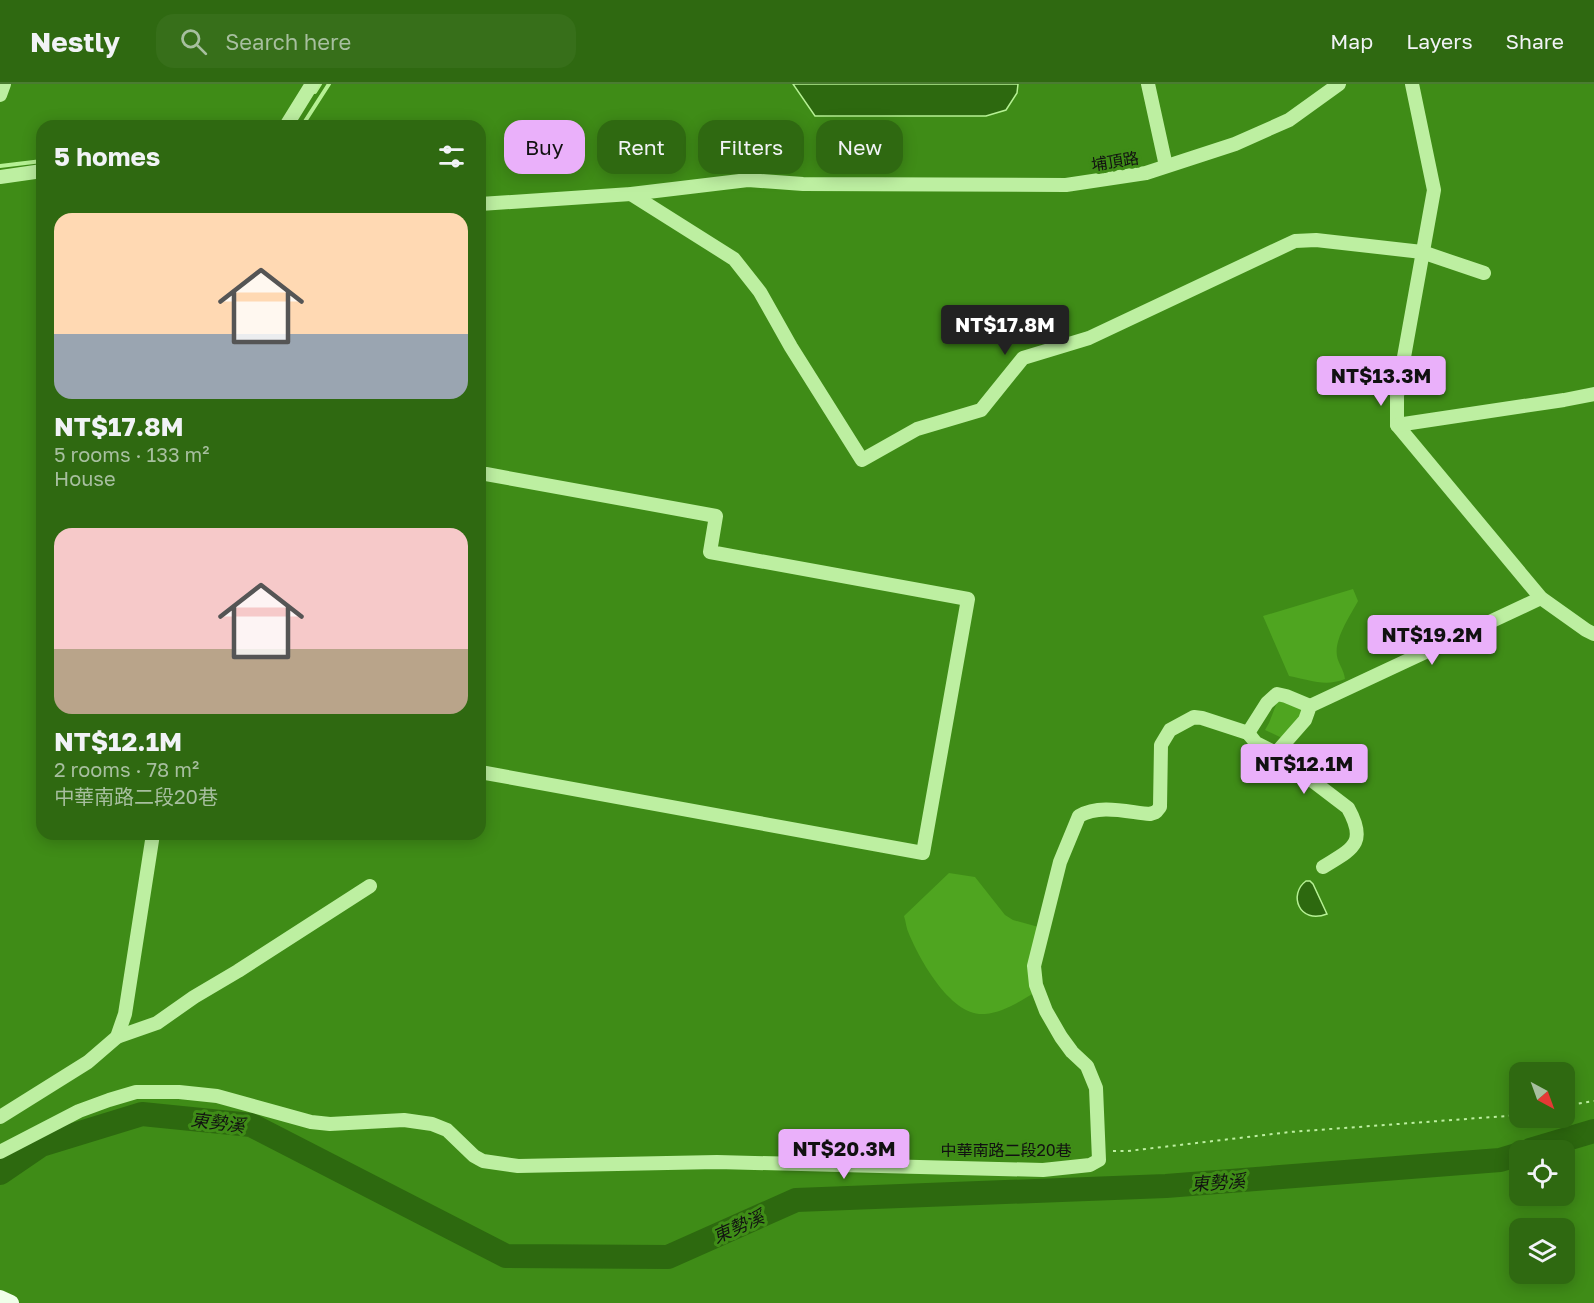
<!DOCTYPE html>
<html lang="en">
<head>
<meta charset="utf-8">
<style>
  body { margin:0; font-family:"Golos Text","Noto Sans TC",sans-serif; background:#376f1a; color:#f1f3f6; height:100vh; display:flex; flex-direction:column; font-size:22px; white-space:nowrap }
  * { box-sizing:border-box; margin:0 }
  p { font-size:20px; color:#a7bf9f }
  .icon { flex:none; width:33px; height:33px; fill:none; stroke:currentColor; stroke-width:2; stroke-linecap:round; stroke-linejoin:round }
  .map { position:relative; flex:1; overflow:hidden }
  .details { position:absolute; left:36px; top:36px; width:450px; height:720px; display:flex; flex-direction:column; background:#2f6911; border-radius:18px; box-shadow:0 3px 15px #0003 }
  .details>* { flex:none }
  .hud { position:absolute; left:504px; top:36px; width:570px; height:54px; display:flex; gap:12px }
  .needle { width:39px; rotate:139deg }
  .controls { position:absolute; left:1509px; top:978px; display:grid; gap:12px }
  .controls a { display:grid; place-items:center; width:66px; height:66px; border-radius:12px; background:#2f6911; box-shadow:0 3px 15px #0003; font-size:30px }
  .price { position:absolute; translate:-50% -51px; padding:0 14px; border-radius:6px; background:#eab0fa; color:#111; font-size:20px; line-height:39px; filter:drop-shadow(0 2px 3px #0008) }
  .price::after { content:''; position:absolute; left:50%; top:36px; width:18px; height:14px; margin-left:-9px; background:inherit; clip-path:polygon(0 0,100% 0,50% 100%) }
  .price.active { background:#222; color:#fff }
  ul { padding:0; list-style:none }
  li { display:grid; align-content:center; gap:12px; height:318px; padding:0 18px }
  li span { display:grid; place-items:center; height:186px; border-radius:18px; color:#555 }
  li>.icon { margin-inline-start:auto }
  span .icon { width:108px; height:108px; fill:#fffc; stroke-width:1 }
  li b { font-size:26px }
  h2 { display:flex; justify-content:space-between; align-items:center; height:72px; padding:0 18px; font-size:26px }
  .chip { padding:0 21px; border-radius:18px; background:#2f6911; box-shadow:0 3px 15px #0003; font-size:21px; line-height:54px }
  .chip.active { background:#eab0fa; color:#111 }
  header { display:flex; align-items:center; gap:36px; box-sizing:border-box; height:84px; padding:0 30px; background:#2f6911; border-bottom:2px solid #4a7c31 }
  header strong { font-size:28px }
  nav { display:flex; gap:33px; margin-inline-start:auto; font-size:21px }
  .search { width:420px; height:54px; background:#376f1a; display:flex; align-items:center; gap:15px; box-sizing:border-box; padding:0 21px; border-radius:18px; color:#a7bf9f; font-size:22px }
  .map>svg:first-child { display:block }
  .green { fill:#4fa520 }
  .water { fill:#2d690f; stroke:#b6f194; stroke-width:1.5 }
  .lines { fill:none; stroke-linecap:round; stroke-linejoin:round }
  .stream { stroke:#b6f194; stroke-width:4 }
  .river { stroke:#2d690f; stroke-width:24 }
  .path { stroke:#bdefa1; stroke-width:2; stroke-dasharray:3 4.5; stroke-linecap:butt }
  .minor { stroke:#bdefa1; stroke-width:14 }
  .major { stroke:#efffe9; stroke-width:16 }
  .labels { text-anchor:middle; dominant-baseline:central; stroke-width:6; stroke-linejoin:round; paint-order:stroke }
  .street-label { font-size:16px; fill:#111; stroke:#3f8c17 }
  .water-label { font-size:18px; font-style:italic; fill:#111; stroke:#3f8c17 }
</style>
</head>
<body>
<header>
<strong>Nestly</strong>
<div class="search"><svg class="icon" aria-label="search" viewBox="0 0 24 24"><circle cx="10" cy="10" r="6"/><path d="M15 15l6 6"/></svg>Search here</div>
<nav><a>Map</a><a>Layers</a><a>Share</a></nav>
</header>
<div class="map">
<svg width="1594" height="1219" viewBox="0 0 1594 1219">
  <rect width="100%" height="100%" fill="#3f8c17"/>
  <g class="green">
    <path d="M1353,505L1358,517C1350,532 1334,555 1337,572C1338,579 1344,586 1345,595C1325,603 1310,596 1289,592L1263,532Z"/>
    <polygon points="1279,613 1314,618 1282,654 1265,646 1269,639"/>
    <path d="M949,789L975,793L1005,831L1013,836L1042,844L1039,906C1022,916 1005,928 985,930C951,933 920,876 909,850C906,844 906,838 904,832Z"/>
  </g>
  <g class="water">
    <polygon points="793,0 1018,0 1017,9 1006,26 986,32 815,32"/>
    <path d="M1306,797H1310L1313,800L1327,830C1299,841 1288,810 1306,797Z"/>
  </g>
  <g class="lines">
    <g class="stream">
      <polyline points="315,8 320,0"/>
      <polyline points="302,42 329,0"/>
      <polyline points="0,82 42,77"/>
    </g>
    <g class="river">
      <polyline points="1530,1066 1594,1047"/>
      <polyline points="0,1089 41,1061 142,1030 251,1041 506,1172 668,1173 796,1116 1166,1102 1500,1076 1520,1070"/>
    </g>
    <g class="path">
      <polyline points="1564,1022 1594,1017"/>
      <polyline points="1113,1067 1128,1067 1290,1048 1520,1031"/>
    </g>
    <g class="minor">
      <polyline points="1148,0 1166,82"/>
      <polyline points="1412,0 1434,106 1397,312 1397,341 1541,514 1586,546 1594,550"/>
      <polyline points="0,11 4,0"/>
      <polyline points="286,42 312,0"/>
      <polyline points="0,93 42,87"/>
      <polyline points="631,110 734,175 760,208 791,263 862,376 917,345 981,326 1023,274 1089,254 1295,157 1316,156 1422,168 1484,189"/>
      <polyline points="480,120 631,110 748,96 803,100 1066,101 1146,89 1235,60 1289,36 1339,0"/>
      <polyline points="1397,341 1564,316 1594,310"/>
      <polyline points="480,391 486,390 716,432 710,468 968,515 923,769 480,688"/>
      <path d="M1248,649L1256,659L1276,669L1348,724C1368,760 1352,765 1323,783"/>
      <polyline points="1248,649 1267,619 1277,610 1286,612 1310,622"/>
      <polyline points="1276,669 1305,636 1310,622 1541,514"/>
      <polyline points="117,953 157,939 194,913 238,887 370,802"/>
      <polyline points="0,1033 88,978 117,953 125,930 153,750"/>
      <path d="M0,1068L79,1027L109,1016L136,1008H179L217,1012L311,1038L330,1040L404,1036L432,1040L447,1046L474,1072L483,1077L518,1082L717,1078L1043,1086L1090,1081L1099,1076L1096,1004L1087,982L1072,968L1061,953L1046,927L1036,901L1034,882L1060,778L1079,732C1100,720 1127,728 1150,730L1156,728L1160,723L1161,661L1170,646L1194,633L1202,634L1248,649"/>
    </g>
    <polyline class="major" points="0,1214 11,1219"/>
  </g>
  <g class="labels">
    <g class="street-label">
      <text transform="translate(1115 77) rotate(-9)">埔頂路</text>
      <text x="1006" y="1066">中華南路二段20巷</text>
    </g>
    <g class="water-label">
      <text transform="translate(218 1038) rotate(7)">東勢溪</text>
      <text transform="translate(1218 1098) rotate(-4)">東勢溪</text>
      <text transform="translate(738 1142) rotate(-24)">東勢溪</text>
    </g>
  </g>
</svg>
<div class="controls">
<a><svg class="needle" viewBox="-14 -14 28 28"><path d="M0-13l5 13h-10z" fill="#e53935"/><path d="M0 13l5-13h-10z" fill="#a7bf9f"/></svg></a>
<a><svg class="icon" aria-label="locate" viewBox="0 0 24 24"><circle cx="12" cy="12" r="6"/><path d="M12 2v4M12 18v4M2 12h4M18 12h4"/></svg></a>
<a><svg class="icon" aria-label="layers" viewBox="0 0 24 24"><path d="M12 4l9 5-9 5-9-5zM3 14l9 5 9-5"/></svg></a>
</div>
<b class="price active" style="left:1005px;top:272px">NT$17.8M</b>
<b class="price" style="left:1381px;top:323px">NT$13.3M</b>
<b class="price" style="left:1432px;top:582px">NT$19.2M</b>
<b class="price" style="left:1304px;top:711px">NT$12.1M</b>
<b class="price" style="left:844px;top:1096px">NT$20.3M</b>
<div class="hud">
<a class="chip active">Buy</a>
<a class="chip">Rent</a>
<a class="chip">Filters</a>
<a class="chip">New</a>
</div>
<section class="details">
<h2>5 homes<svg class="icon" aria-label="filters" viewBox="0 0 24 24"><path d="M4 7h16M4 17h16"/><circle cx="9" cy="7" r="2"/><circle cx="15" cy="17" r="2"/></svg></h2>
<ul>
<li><span style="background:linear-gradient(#ffd9b3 65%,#9aa5b1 0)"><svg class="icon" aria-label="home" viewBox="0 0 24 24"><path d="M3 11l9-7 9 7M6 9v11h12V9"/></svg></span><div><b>NT$17.8M</b><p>5 rooms · 133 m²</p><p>House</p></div></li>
<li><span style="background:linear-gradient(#f6c9c9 65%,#b9a48a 0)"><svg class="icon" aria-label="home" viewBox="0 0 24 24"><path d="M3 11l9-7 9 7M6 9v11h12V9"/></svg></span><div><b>NT$12.1M</b><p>2 rooms · 78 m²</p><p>中華南路二段20巷</p></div></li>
</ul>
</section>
</div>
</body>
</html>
